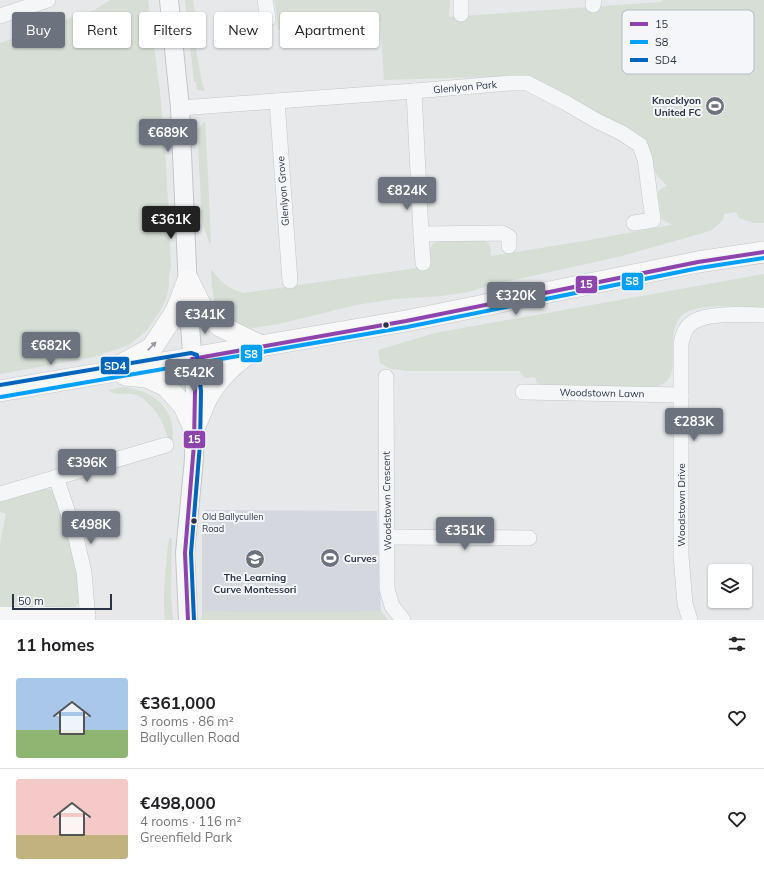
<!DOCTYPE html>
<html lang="en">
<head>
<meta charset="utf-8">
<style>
  body { margin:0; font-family:Mulish,sans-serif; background:#f2f2f2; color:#202124; height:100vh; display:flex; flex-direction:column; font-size:15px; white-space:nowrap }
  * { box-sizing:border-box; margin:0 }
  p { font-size:13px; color:#757577 }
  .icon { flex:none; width:22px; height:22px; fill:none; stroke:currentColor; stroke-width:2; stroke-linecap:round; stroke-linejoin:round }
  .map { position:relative; height:620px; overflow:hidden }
  .details { display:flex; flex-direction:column; background:#fff; flex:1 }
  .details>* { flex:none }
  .top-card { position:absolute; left:12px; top:12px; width:400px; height:36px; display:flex; gap:8px }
  .controls { position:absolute; left:708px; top:564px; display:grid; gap:8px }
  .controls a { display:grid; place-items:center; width:44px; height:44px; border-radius:4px; background:#fff; box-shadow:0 1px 3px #0004; font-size:20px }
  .scale { position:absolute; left:12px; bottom:10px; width:100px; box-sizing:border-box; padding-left:4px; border:2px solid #2b3445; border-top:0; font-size:11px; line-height:14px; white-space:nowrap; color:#2b3445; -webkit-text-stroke:3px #f4f6f9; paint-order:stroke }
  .price { position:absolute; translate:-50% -34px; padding:0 9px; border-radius:4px; background:#6c737f; color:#fff; font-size:13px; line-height:26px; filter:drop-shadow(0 1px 2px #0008) }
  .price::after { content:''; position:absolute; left:50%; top:24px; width:12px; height:9px; margin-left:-6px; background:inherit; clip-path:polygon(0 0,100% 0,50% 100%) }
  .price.active { background:#222; color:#fff }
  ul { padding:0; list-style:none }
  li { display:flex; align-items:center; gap:12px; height:100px; padding:0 16px }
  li+li { border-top:1px solid #e0e0e0 }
  li span { display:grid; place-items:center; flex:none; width:112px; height:80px; border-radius:4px; color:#555 }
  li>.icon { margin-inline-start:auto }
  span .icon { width:48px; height:48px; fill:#fffc; stroke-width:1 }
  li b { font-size:17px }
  h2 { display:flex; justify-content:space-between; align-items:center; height:48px; padding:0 16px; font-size:17px }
  .tag { padding:0 14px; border-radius:4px; background:#fff; box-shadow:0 1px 3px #0004; font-size:14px; line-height:36px }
  .tag.active { background:#6c737f; color:#fff }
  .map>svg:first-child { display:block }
  .built { fill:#d4d7dd }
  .green { fill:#d6ded6 }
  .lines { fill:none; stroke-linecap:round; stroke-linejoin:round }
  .minor-casing { stroke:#c4c6c8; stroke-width:16 }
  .tertiary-casing { stroke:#c4c6c8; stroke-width:20 }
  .secondary-casing { stroke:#c4c6c8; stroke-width:22 }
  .minor { stroke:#f5f6f7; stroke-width:15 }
  .tertiary { stroke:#f5f6f7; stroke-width:18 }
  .secondary { stroke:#f8f8f8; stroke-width:21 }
  .bus-1-casing { stroke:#f4f6f9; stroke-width:7 }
  .bus-2-casing { stroke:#f4f6f9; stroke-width:7 }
  .bus-3-casing { stroke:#f4f6f9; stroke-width:7 }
  .bus-1 { stroke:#8e44ad; stroke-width:4 }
  .bus-2 { stroke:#02a0f6; stroke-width:4 }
  .bus-3 { stroke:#0065bd; stroke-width:4 }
  .oneway { fill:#92969e }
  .bus-dot { fill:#2b3445; stroke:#f4f6f9; stroke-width:1.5 }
  .labels { text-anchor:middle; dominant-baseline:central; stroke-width:4; stroke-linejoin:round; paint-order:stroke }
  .bus-label { font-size:9px; fill:#2b3445; stroke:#f4f6f9; text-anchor:start }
  .street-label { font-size:10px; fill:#2b3445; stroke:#f4f6f9 }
  .poi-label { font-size:10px; font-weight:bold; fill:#2b3445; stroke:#f4f6f9; text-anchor:end }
  .key { fill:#f4f6f9; stroke:#b8bcc3; stroke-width:1 }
  .key-label { font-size:11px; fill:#2b3445 }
  .line-badge { stroke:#f4f6f9; stroke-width:1.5 }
  .badge-label { font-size:11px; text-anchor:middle; font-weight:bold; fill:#fff }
</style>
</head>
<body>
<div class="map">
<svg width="764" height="620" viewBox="0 0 764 620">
  <rect width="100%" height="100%" fill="#e6e8ea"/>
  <polygon class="built" points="205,510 377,511 381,616 202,618 202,525"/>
  <g class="green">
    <polygon points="110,0 148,0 160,92 166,164 171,266 169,276 169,287 166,299 160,311 147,330 129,345 94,357 0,374 0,43 96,9"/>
    <polygon points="185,0 193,0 195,14 193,33 202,83 205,91 197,90 196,82 194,82"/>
    <path d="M274,0H450L449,17L661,2L662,0H764V223H754L739,218L736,212L724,214L723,220L712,230L703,233L618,257L491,285L468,292L441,296L394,299L356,305L279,324L253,328L238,325L220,311L215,305L212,287L211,269C218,280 231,291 244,293L430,266C430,257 427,246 436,242L483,240C492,243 490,248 491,256L584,241L671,225V224L662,220L658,195L659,190L667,186L656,174L650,155L522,76L384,80L380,22L278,30L275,2Z"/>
    <polygon points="205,121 208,176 211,243 209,243 202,221 197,130"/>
    <path d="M764,274V308C744,307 700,303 685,313C660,330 686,374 661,385C659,386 654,386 652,387L545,386L537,383L535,377L525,378L519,371H408L391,369L380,363L378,350L435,333Z"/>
    <path d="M123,387C145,389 168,401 172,425C174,434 172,444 172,453C167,434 164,420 150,405C145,400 140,395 132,394C123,393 115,396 108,390Z"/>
    <polygon points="44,488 55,491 72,544 81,596 78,604 73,608 0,608 0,544 6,514 0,512 0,501"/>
    <path d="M169,538H172L171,594L173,620H165C162,593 166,564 169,538Z"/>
    <polygon points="203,611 290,612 381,611 388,620 201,620"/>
  </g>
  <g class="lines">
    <g class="minor-casing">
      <g id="minor">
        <polyline points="265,0 268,19"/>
        <polyline points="593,5 594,0"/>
        <polyline points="461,14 461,0"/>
        <polyline points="0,16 48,0"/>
        <polyline points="414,91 421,234 502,233 509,237 509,246"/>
        <polyline points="277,101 290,281"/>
        <polyline points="180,108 414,91 511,83 527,83 566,103 597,121 622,133 640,145 645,159 653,220 634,223"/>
        <polyline points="421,234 423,263"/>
        <polyline points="386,377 387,589 392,606 403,620"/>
        <polyline points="523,392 681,395"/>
        <polyline points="56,477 75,534 84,572 88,620"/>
        <polyline points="0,494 166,445"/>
        <polyline points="388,537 529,538"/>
        <polyline points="0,614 88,615"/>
        <path d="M690,620L685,604L681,555V343C683,335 685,327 693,322C708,312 746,315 764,315"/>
      </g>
    </g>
    <g class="tertiary-casing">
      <polyline id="tertiary" points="169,0 180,108 189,312 195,391 194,459 185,553 188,620"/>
    </g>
    <g class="secondary-casing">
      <g id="secondary">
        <polyline points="188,280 203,310 220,326 261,346"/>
        <polyline points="121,365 152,348 176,311 188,280"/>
        <polyline points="125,375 147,377 166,386 184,406 194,429"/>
        <polyline points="0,391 406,321 698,262 764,252"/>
        <path d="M194,429C198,419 202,409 206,400C216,380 236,360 256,349"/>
      </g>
    </g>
    <use href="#minor" class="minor"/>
    <use href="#tertiary" class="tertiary"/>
    <use href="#secondary" class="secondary"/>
    <g class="bus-1-casing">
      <polyline id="bus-1" points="188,620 185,553 194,444 195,391 192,359 406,321 698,262 764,252"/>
    </g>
    <g class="bus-2-casing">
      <polyline id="bus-2" points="1,397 407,327 699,268 764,258"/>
    </g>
    <g class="bus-3-casing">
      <polyline id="bus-3" points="0,385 191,353 197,355 201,391 200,444 191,553 194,620"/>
    </g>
    <use href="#bus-1" class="bus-1"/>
    <use href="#bus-2" class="bus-2"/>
    <use href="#bus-3" class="bus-3"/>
  </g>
  <defs><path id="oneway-solid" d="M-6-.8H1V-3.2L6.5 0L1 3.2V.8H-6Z"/></defs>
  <use class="oneway" href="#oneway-solid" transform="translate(152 346) rotate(-45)"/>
  <defs>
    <g id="stadium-disc" transform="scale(1)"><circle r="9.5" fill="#6c737f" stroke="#f4f6f9"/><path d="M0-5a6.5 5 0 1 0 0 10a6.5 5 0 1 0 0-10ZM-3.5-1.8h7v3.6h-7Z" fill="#fff"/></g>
    <g id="school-disc" transform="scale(1)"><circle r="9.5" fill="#6c737f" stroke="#f4f6f9"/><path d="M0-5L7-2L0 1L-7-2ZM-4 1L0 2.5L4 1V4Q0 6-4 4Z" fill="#fff"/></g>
  </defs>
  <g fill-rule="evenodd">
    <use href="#stadium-disc" x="715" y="106"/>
    <use href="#stadium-disc" x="330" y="558"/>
    <use href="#school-disc" x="255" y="559"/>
  </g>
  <g class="bus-dot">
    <circle cx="386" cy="325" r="3.5"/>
    <circle cx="194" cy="521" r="3.5"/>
  </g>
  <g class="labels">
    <g class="bus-label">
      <text x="202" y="516">Old Ballycullen<tspan x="202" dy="12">Road</tspan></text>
    </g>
    <g class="street-label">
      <text transform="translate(465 87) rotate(-5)">Glenlyon Park</text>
      <text transform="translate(283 191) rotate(-94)">Glenlyon Grove</text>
      <text transform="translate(602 393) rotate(1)">Woodstown Lawn</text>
      <text transform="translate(387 501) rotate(-91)">Woodstown Crescent</text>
      <text transform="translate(681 505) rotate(-90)">Woodstown Drive</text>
    </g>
    <g class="poi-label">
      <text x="701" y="100">Knocklyon<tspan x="701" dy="12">United FC</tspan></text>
      <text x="344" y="558" text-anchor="start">Curves</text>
      <text x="255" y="577" text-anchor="middle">The Learning<tspan x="255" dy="12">Curve Montessori</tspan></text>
    </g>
  </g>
  <rect x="622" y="10" width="132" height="64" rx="6" class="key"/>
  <rect x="630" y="22" width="18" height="4" fill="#8e44ad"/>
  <rect x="630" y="40" width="18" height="4" fill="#02a0f6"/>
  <rect x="630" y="58" width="18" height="4" fill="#0065bd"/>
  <g class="key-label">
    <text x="655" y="28">15</text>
    <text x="655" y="46">S8</text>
    <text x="655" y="64">SD4</text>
  </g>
  <g class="line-badge">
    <rect x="621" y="272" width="23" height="19" rx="4" fill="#02a0f6"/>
    <rect x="575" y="275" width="23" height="19" rx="4" fill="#8e44ad"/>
    <rect x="240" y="344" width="23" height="19" rx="4" fill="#02a0f6"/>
    <rect x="100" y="356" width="30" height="19" rx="4" fill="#0065bd"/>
    <rect x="183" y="430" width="23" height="19" rx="4" fill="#8e44ad"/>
  </g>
  <g class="badge-label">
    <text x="632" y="285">S8</text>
    <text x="586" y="288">15</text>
    <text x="251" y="358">S8</text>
    <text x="115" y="370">SD4</text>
    <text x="194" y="443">15</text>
  </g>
</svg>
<div class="controls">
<a><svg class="icon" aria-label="layers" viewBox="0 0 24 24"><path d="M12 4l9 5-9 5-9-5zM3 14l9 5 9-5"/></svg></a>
</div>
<div class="scale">50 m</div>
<b class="price" style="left:168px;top:153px">€689K</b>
<b class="price" style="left:407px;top:211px">€824K</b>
<b class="price active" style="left:171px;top:240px">€361K</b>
<b class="price" style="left:516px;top:316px">€320K</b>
<b class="price" style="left:205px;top:335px">€341K</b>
<b class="price" style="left:51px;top:366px">€682K</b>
<b class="price" style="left:194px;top:393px">€542K</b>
<b class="price" style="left:694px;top:442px">€283K</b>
<b class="price" style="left:87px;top:483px">€396K</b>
<b class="price" style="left:91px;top:545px">€498K</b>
<b class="price" style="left:465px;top:551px">€351K</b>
<div class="top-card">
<a class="tag active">Buy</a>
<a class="tag">Rent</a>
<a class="tag">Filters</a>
<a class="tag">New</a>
<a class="tag">Apartment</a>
</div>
</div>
<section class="details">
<h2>11 homes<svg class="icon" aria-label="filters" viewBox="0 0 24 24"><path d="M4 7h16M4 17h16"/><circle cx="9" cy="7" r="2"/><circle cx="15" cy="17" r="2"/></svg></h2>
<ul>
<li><span style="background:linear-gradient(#a9c7e8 65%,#8fb573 0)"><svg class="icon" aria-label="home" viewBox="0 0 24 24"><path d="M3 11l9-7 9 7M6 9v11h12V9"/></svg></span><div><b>€361,000</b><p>3 rooms · 86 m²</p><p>Ballycullen Road</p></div><svg class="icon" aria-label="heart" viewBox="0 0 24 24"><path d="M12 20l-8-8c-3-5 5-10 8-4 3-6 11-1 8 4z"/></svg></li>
<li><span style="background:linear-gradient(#f6c9c9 70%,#c2b280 0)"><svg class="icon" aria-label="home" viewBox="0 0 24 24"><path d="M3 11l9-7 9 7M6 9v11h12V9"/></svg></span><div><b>€498,000</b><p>4 rooms · 116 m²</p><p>Greenfield Park</p></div><svg class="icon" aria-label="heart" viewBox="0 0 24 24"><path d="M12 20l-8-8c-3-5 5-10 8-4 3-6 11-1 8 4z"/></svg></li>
</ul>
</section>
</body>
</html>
